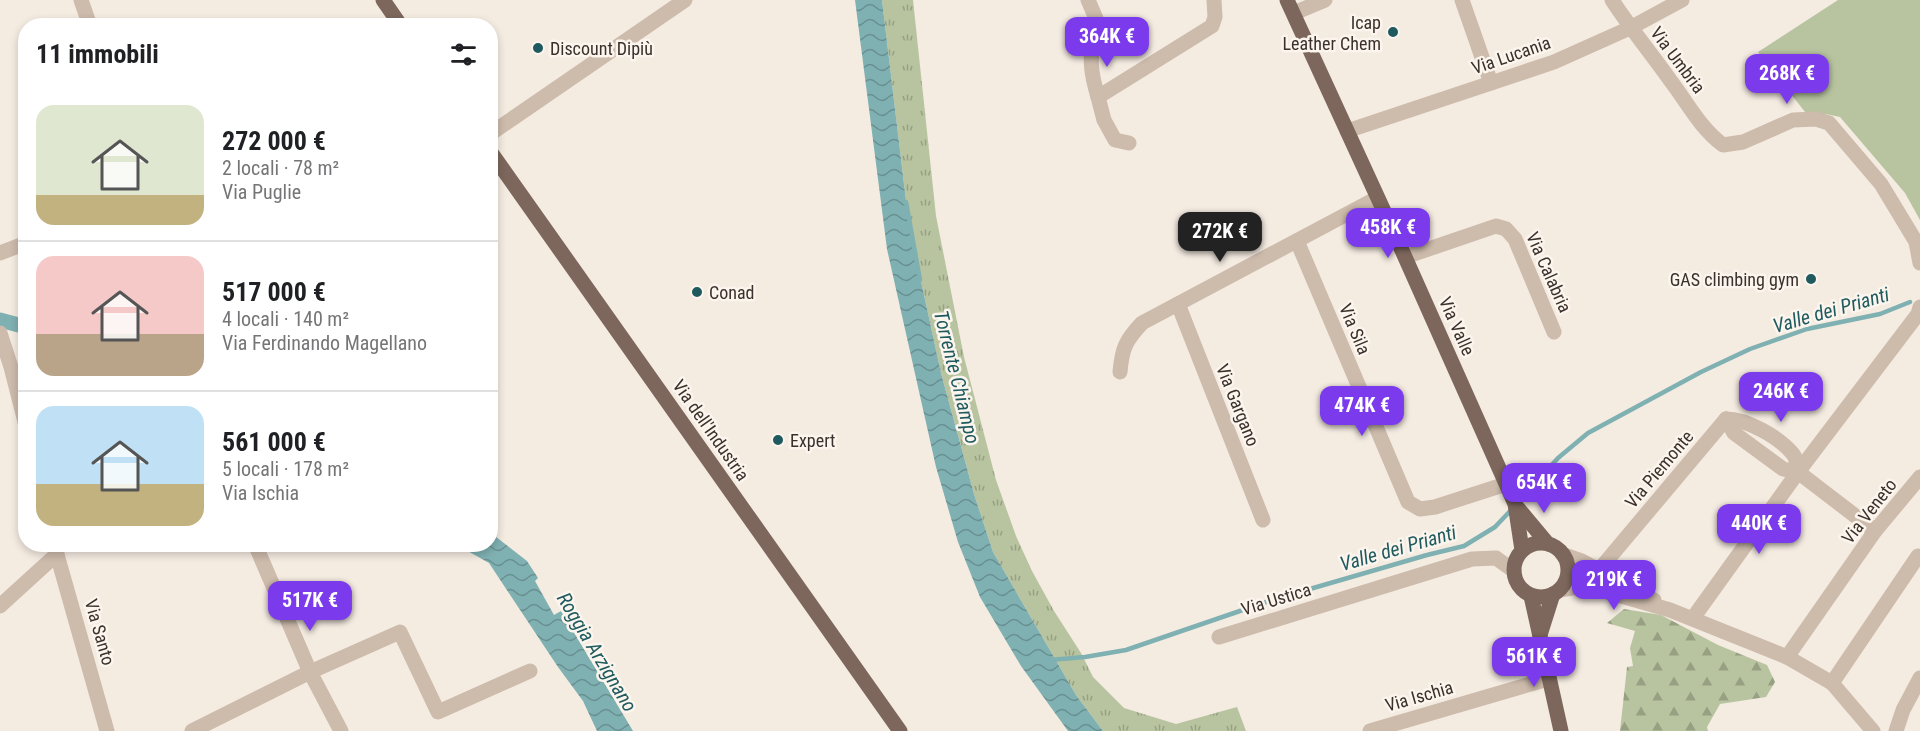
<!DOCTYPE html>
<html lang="it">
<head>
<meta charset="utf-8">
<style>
  body { margin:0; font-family:"Roboto Condensed",sans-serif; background:#f6f6f6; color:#202124; height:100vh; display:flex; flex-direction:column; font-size:22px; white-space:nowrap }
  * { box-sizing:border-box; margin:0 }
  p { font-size:20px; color:#757577 }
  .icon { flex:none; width:33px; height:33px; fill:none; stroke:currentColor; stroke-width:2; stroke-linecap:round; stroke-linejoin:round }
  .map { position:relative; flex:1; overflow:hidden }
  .panel { position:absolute; left:18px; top:18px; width:480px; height:534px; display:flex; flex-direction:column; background:#fff; border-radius:24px; box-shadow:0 3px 9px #0003 }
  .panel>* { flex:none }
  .price { position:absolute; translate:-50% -51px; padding:0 14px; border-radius:12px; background:#7c3aed; color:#fff; font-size:20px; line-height:39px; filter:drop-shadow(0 2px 3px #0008) }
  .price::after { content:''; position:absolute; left:50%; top:36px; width:18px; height:14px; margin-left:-9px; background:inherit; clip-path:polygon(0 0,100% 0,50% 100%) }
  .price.selected { background:#222; color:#fff }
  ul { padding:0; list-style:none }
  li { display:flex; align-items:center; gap:18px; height:150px; padding:0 18px }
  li+li { border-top:2px solid #e0e0e0 }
  li span { display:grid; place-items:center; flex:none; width:168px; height:120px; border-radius:18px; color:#555 }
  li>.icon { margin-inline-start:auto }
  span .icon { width:72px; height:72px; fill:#fffc; stroke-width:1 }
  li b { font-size:26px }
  h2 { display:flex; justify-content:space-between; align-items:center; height:72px; padding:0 18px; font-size:26px }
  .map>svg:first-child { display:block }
  .grass { fill:url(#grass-tufts) }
  .forest { fill:url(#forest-firs) }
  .green { fill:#b8c4a0 }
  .water { fill:url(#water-waves) }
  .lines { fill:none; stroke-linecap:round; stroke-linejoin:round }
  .stream { stroke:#7fb0b2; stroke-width:4.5 }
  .canal { stroke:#7fb0b2; stroke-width:15 }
  .minor { stroke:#cdbbac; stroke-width:15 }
  .major { stroke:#7d675c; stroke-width:15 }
  .poi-dot { fill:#1f5a5e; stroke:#fbf5ee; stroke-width:2 }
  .labels { text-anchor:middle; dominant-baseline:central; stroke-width:5; stroke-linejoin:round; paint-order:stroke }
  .poi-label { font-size:18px; fill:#3b302b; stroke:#fbf5ee; text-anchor:start }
  .street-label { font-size:18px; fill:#3b302b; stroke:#fbf5ee }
  .water-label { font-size:20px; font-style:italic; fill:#1f5a5e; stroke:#fbf5ee }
</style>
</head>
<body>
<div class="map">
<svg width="1920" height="731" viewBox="0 0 1920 731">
  <defs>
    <pattern id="grass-tufts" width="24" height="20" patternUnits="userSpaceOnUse" patternTransform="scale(1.5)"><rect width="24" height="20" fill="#b8c4a0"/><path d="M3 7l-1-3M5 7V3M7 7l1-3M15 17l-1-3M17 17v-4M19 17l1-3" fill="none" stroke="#97a083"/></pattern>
    <pattern id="forest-firs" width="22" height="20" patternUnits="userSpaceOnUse" patternTransform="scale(1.5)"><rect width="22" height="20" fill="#b8c4a0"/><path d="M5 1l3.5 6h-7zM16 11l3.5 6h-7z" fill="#97a083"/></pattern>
    <pattern id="water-waves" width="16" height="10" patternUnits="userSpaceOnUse" patternTransform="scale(1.5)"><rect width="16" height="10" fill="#7fb0b2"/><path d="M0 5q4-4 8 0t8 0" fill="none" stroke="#699091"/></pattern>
  </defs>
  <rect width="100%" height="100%" fill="#f4ebe1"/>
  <polygon class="grass" points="882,0 913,0 936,216 964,357 996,480 1016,536 1032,571 1054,611 1081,653 1093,677 1124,708 1176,724 1237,707 1246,731 1103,731 1076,695 993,552 974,494 941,373 909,226"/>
  <polygon class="forest" points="1624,609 1661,615 1718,645 1767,665 1775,682 1766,697 1720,704 1707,727 1708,731 1620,731 1627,667 1633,666 1630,648 1635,631 1607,623"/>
  <polygon class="green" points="1838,0 1920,0 1920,220 1905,193 1840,117 1826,114 1809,117 1758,52"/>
  <g class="water">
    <polygon points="855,0 882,0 909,226 941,373 974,494 993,552 1076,695 1103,731 1068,731 1021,666 980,597 958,542 936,467 887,249"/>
    <polygon points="491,533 527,561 538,578 535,581 554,615 561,611 633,731 597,731 583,701 558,667 489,563 457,545 490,544"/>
  </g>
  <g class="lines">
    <g class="stream">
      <polyline points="906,202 920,280"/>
      <polyline points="1518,502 1558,458 1588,433 1701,372 1750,349 1807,329 1880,314 1910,302"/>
      <polyline points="1050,660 1085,657 1126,650 1272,600 1427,555 1464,546 1495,527 1513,508"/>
    </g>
    <polyline class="canal" points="0,320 26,327"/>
    <g class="minor">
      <polyline points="81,0 90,26"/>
      <path d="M1088,0L1101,30L1094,35C1089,59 1091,74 1098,97"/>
      <polyline points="1462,0 1491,83"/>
      <path d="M1612,0C1630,28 1651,53 1670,80C1687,102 1700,128 1723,145L1743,142L1793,120L1816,119L1829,123L1881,184L1916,242L1920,263"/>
      <polyline points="1294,13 1325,0"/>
      <polyline points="1347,131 1554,62 1630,28 1682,0"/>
      <polyline points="490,134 685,0"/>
      <polyline points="1129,143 1115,140 1104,120 1098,97 1212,26 1215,17 1214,0"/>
      <polyline points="1297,241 1408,502 1420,509 1435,507 1506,484"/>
      <polyline points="0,253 26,243"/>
      <polyline points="1405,257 1496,226 1506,229 1515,239 1554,332"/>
      <polyline points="1178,304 1263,520"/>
      <polyline points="0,333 11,367 26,426"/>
      <path d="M1120,372C1122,348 1126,340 1142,323L1377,198"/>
      <polyline points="1726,419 1734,433 1783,469 1798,472 1875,531"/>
      <path d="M1726,419C1747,419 1779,437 1793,454C1797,459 1797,466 1798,472"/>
      <polyline points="54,544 107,731"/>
      <polyline points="255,544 310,672 341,731"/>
      <polyline points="1562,554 1582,561 1654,600"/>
      <polyline points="1599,570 1726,419"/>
      <polyline points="1560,590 1578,587 1597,589 1670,610 1787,657 1832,683 1873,731"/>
      <polyline points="0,606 57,554"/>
      <polyline points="1693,618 1798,472 1918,314 1920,307"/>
      <polyline points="1219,637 1472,559 1496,558 1514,571"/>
      <polyline points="1787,657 1875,531 1920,477"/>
      <polyline points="1832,683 1918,556"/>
      <polyline points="192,731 310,672 400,632 438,712 530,671"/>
      <polyline points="1370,731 1548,679"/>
      <polyline points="1896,731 1903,710 1920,678"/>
    </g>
    <g class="major">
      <polyline points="383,0 401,26"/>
      <polyline points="1287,0 1405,257 1515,504 1522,550"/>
      <polyline points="490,151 900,731"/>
      <polyline points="1517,507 1548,544"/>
      <circle cx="1541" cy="570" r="27"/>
      <polyline points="1531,596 1561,731"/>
      <polyline points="1540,635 1553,594"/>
    </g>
  </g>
  <g class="poi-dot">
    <circle cx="1393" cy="32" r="6"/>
    <circle cx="538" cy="48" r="6"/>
    <circle cx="1811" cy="279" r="6"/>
    <circle cx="697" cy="292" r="6"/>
    <circle cx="778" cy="440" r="6"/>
  </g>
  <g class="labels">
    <g class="poi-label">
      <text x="1381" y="22" text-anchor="end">Icap<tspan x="1381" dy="21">Leather Chem</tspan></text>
      <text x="550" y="48">Discount Dipiù</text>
      <text x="1799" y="279" text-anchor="end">GAS climbing gym</text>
      <text x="709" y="292">Conad</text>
      <text x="790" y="440">Expert</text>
    </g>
    <g class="street-label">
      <text transform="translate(1511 55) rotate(-19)">Via Lucania</text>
      <text transform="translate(1678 60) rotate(53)">Via Umbria</text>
      <text transform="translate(1549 272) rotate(66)">Via Calabria</text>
      <text transform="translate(1457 326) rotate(66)">Via Valle</text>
      <text transform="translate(1355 329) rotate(67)">Via Sila</text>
      <text transform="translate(1238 405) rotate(68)">Via Gargano</text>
      <text transform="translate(711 430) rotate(55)">Via dell'Industria</text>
      <text transform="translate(1659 469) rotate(-50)">Via Piemonte</text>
      <text transform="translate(1869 511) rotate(-52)">Via Veneto</text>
      <text transform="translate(1276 599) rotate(-17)">Via Ustica</text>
      <text transform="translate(100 632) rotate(74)">Via Santo</text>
      <text transform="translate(1419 696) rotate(-16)">Via Ischia</text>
    </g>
    <g class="water-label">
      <text transform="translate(1831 310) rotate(-16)">Valle dei Prianti</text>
      <text transform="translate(957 377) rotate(76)">Torrente Chiampo</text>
      <text transform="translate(1398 548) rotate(-16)">Valle dei Prianti</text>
      <text transform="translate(597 652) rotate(59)">Roggia Arzignano</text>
    </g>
  </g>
</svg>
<b class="price" style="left:1107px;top:68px">364K €</b>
<b class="price" style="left:1787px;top:105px">268K €</b>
<b class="price" style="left:1388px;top:259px">458K €</b>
<b class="price selected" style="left:1220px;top:263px">272K €</b>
<b class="price" style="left:1781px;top:423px">246K €</b>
<b class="price" style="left:1362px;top:437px">474K €</b>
<b class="price" style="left:1544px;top:514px">654K €</b>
<b class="price" style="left:1759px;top:555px">440K €</b>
<b class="price" style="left:1614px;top:611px">219K €</b>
<b class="price" style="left:310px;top:632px">517K €</b>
<b class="price" style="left:1534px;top:688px">561K €</b>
<section class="panel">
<h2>11 immobili<svg class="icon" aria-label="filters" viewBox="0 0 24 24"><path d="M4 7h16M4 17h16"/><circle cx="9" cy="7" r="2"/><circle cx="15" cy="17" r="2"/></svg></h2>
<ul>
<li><span style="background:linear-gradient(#dfe7d0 75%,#c2b280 0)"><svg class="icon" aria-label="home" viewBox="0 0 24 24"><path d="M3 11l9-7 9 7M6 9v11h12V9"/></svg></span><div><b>272 000 €</b><p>2 locali · 78 m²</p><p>Via Puglie</p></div></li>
<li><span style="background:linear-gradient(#f6c9c9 65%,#b9a48a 0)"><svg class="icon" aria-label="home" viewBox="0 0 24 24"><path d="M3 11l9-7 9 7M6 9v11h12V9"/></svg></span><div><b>517 000 €</b><p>4 locali · 140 m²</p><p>Via Ferdinando Magellano</p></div></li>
<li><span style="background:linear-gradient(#bfe0f5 65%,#c2b280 0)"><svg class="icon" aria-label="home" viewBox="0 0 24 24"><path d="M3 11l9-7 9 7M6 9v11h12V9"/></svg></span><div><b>561 000 €</b><p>5 locali · 178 m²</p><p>Via Ischia</p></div></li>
</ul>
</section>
</div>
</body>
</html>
